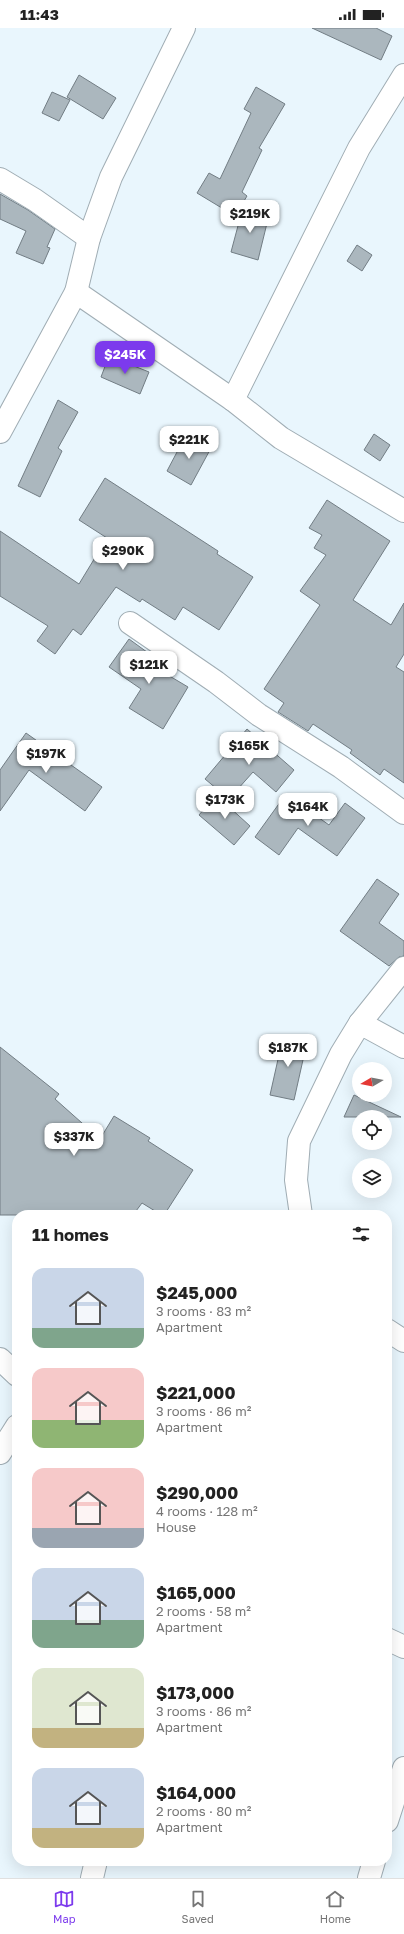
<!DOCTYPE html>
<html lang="en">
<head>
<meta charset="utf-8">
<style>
  body { margin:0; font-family:"Golos Text",sans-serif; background:#f6f6f6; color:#222; height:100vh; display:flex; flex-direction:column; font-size:15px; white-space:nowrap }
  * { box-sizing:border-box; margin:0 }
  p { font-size:13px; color:#767676 }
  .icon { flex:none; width:22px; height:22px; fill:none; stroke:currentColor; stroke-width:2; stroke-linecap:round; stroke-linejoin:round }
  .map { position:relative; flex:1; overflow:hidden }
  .sheet { position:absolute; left:12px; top:1182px; width:380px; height:656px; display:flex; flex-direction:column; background:#fff; border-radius:16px; box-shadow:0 4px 16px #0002 }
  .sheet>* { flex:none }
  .needle { width:26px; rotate:260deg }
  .fabs { position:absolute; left:352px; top:1034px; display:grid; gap:8px }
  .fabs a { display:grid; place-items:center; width:40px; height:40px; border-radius:50%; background:#fff; box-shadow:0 4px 16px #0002; font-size:20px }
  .price { position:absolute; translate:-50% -34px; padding:0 9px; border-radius:8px; background:#fff; color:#222; font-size:13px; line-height:26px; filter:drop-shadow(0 1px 2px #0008) }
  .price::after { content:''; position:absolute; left:50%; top:24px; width:12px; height:9px; margin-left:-6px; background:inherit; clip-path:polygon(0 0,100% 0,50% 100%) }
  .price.selected { background:#7c3aed; color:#fff }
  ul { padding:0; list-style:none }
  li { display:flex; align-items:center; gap:12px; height:100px; padding:0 20px }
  li span { display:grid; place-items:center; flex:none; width:112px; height:80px; border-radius:12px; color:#555 }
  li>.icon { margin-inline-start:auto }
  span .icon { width:48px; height:48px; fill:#fffc; stroke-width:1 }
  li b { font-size:17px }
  h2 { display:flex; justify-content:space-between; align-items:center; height:48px; padding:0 20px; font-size:17px }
  .status { display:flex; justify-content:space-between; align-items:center; height:28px; padding:0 20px; background:#fff; direction:ltr }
  .status svg { height:11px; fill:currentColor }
  .dock { display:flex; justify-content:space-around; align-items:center; height:56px; border-top:1px solid #e0e0e0; background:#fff; font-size:11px; color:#767676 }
  .dock a { display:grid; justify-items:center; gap:2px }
  .dock .selected { color:#7c3aed }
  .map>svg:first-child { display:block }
  .building { fill:#abb7be; stroke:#727d84 }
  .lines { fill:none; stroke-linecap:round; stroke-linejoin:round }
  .minor-casing { stroke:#a0adb4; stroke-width:24 }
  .minor { stroke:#fff; stroke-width:22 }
</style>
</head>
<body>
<div class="status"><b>11:43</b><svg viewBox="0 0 49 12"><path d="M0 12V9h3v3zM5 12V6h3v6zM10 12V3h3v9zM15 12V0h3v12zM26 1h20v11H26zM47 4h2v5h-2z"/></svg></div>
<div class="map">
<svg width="404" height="1850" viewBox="0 0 404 1850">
  <rect width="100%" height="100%" fill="#e9f6fd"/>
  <g class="building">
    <polygon points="312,0 376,0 392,8 381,32"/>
    <polygon points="79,47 116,70 103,91 67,69"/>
    <polygon points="256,59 285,76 259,120 262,122 242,164 247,168 235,188 197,165 209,145 220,151 251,85 244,81"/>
    <polygon points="52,64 70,72 59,93 42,85"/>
    <polygon points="0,166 28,182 55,201 47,219 50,220 43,236 16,225 26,203 0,191"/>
    <polygon points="243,179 269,187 258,232 231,224"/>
    <polygon points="357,217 372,227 362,243 347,233"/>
    <polygon points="109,328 149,344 140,366 101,349"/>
    <polygon points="58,372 78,384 58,420 62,423 40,469 18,458"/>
    <polygon points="374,406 390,417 380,433 364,422"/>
    <polygon points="186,407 211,420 191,457 167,443"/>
    <polygon points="105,450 218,523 217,526 253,549 219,602 183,579 175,592 142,571 140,574 116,559 81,607 73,601 55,626 37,613 48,598 0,568 0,503 79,556 107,510 79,492"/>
    <polygon points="327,472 390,513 353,572 391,597 404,575 404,626 396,639 404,644 404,755 384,741 380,747 350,725 352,722 313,696 308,703 278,684 284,675 264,661 320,577 300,563 326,527 314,520 322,507 309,500"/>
    <polygon points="129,611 151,627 146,634 188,659 163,701 129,680 141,661 109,639"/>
    <polygon points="247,701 294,742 276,764 253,744 229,771 205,751"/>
    <polygon points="26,705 102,759 85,783 29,742 0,783 0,742"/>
    <polygon points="286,766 329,797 345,775 365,790 337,828 298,800 279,827 255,809"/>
    <polygon points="216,767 250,798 234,817 199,787"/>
    <polygon points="377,851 399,866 379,895 404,913 404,928 399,929 389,938 340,903"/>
    <polygon points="283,1009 307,1014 294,1072 270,1067"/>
    <polygon points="0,1019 59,1066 55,1071 100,1111 114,1088 150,1110 148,1113 193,1142 166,1184 155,1183 142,1175 133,1187 0,1187"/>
    <polygon points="354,1067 401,1089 344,1089"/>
  </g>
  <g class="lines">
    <g class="minor-casing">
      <g id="minor">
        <polyline points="0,151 35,172 89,210"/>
        <polyline points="76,264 89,210 111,149 184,0"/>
        <polyline points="233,372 359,120 404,47"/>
        <polyline points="0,404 76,264 233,372 281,410 404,483"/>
        <polyline points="130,595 216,654 259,687 341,739 404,785"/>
        <polyline points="360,995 404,1019"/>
        <polyline points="301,1187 296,1152 299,1113 341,1026 360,995 404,940"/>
        <polyline points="387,1302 404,1313"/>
        <polyline points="0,1331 17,1347"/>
        <polyline points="0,1425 17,1398"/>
        <polyline points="387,1611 404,1619"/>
        <polyline points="387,1793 404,1740"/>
        <polyline points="92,1850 96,1833"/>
        <polyline points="369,1850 374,1833"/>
      </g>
    </g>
    <use href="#minor" class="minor"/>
  </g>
</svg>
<div class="fabs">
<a><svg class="needle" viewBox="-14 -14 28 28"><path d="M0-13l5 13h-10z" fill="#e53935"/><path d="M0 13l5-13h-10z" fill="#767676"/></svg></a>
<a><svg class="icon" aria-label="locate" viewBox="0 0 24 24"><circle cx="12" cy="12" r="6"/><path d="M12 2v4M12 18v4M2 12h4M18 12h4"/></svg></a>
<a><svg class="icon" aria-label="layers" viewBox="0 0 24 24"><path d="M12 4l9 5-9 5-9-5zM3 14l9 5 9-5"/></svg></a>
</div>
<b class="price" style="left:250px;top:206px">$219K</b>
<b class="price selected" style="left:125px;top:347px">$245K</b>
<b class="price" style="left:189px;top:432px">$221K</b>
<b class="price" style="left:123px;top:543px">$290K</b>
<b class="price" style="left:149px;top:657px">$121K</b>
<b class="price" style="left:249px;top:738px">$165K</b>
<b class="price" style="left:46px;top:746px">$197K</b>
<b class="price" style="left:225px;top:792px">$173K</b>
<b class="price" style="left:308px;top:799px">$164K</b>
<b class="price" style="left:288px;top:1040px">$187K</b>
<b class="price" style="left:74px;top:1129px">$337K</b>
<section class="sheet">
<h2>11 homes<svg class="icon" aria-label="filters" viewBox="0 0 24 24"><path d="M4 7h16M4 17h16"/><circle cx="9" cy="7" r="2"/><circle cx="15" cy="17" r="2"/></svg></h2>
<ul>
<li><span style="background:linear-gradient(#c9d6e8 75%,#7fa58c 0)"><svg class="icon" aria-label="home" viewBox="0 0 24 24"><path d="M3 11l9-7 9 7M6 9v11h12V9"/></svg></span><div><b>$245,000</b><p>3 rooms · 83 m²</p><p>Apartment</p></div></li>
<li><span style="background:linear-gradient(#f6c9c9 65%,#8fb573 0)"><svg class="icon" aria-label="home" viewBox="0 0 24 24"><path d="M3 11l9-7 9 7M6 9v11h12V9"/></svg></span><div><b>$221,000</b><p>3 rooms · 86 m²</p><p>Apartment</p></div></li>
<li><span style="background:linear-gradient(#f6c9c9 75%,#9aa5b1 0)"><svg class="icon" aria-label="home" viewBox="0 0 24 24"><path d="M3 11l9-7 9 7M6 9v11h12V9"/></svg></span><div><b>$290,000</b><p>4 rooms · 128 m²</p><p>House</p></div></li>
<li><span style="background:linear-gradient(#c9d6e8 65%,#7fa58c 0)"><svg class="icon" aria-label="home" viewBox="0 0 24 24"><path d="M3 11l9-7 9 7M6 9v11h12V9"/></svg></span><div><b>$165,000</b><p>2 rooms · 58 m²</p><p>Apartment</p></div></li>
<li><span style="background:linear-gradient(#dfe7d0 75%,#c2b280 0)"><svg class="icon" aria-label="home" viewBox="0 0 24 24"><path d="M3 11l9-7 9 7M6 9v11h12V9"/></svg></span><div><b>$173,000</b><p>3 rooms · 86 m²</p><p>Apartment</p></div></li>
<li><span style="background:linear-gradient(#c9d6e8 75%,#c2b280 0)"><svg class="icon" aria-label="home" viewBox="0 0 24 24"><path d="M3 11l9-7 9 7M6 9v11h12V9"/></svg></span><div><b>$164,000</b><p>2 rooms · 80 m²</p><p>Apartment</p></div></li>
</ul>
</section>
</div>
<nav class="dock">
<a class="selected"><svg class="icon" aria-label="map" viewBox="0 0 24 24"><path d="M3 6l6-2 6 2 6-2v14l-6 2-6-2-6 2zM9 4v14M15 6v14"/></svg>Map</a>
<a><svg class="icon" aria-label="saved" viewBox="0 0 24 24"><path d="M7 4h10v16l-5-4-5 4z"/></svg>Saved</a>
<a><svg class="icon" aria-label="home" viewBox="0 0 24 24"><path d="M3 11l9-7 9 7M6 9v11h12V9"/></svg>Home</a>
</nav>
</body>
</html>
